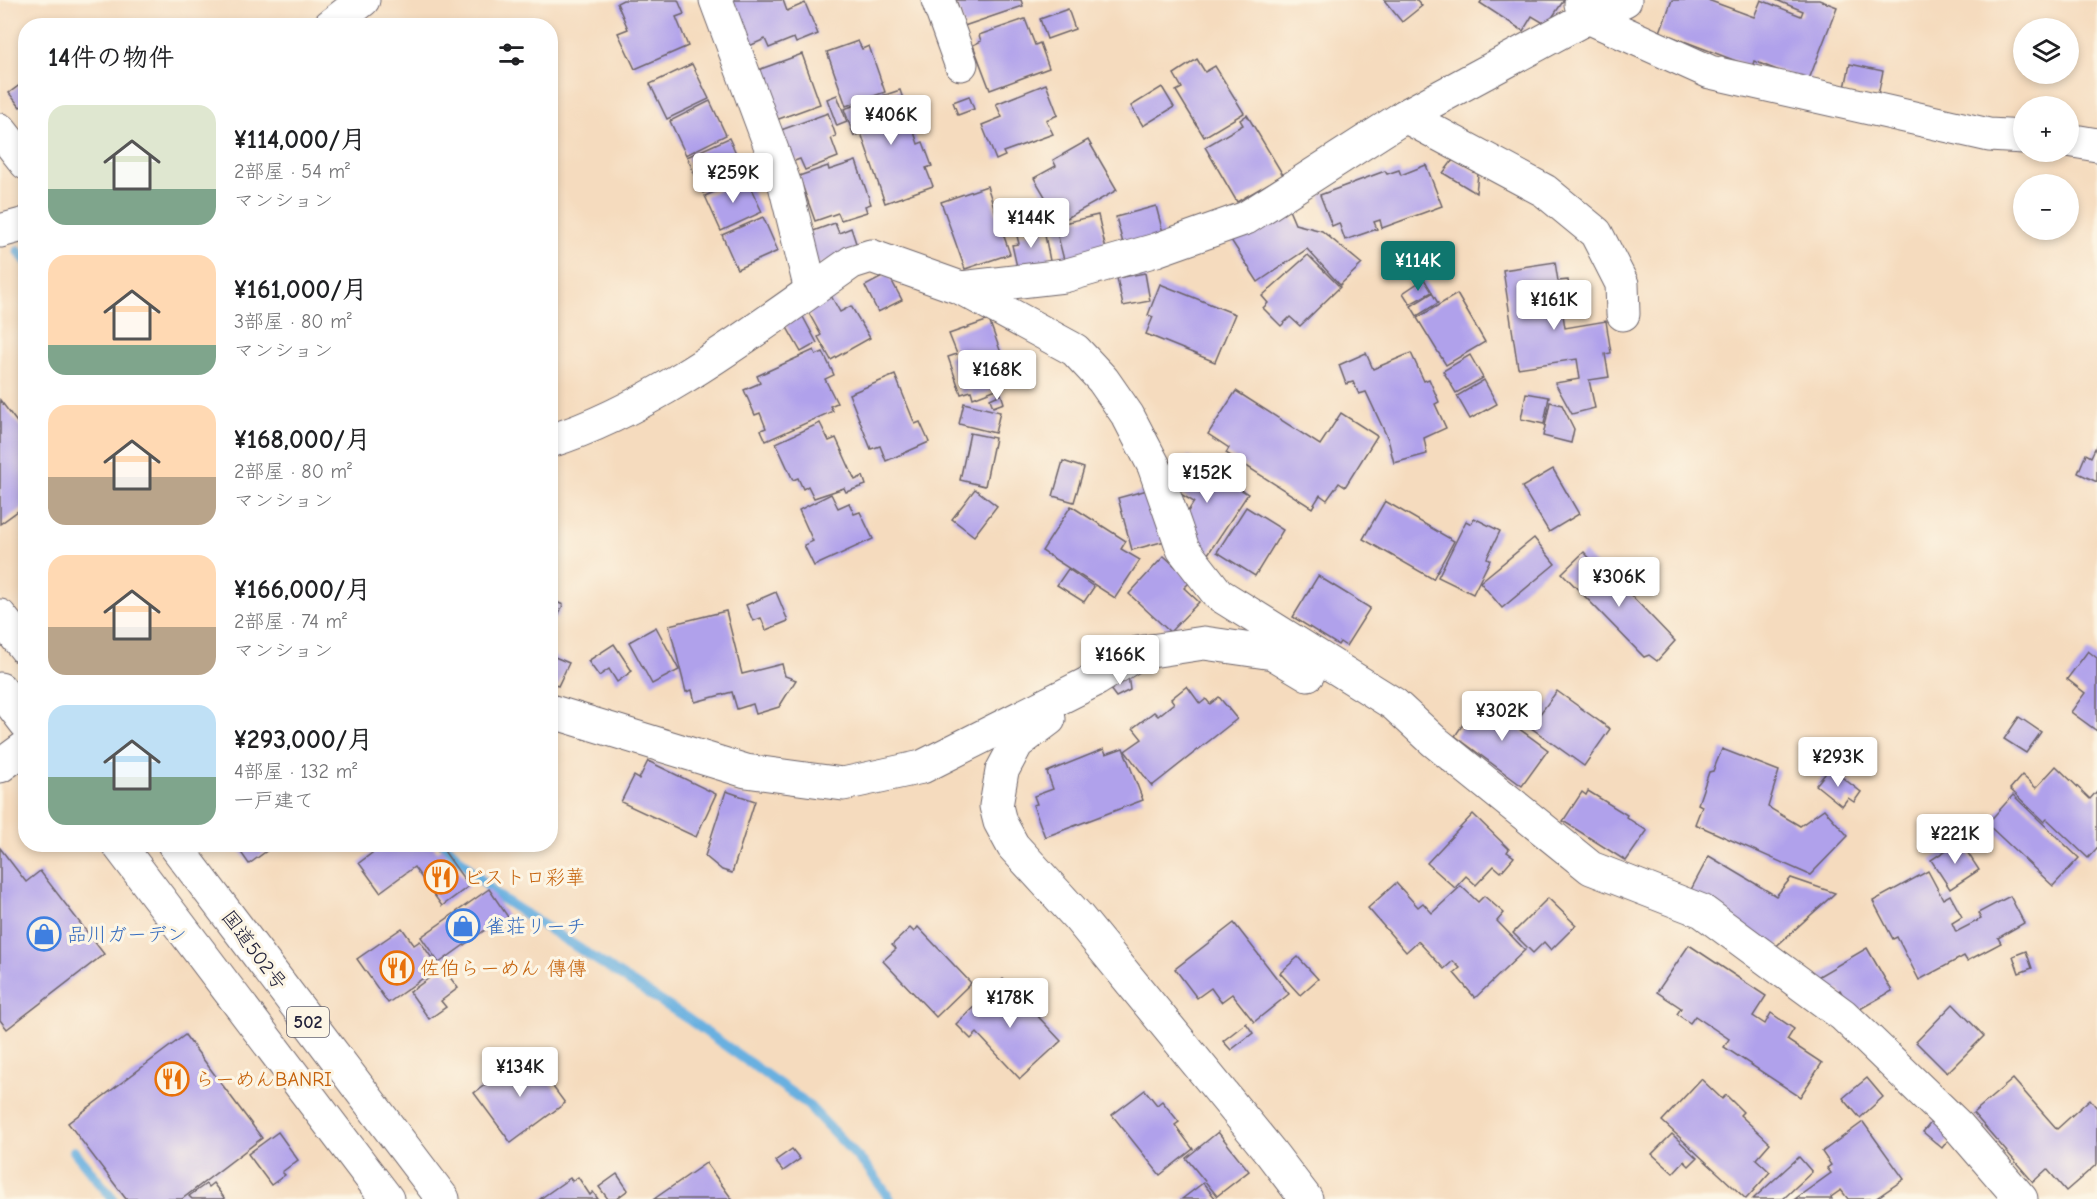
<!DOCTYPE html>
<html lang="ja">
<head>
<meta charset="utf-8">
<style>
  body { margin:0; font-family:"Comic Neue","Klee One",sans-serif; background:#f6f6f6; color:#202124; height:100vh; display:flex; flex-direction:column; font-size:22px; white-space:nowrap }
  * { box-sizing:border-box; margin:0 }
  p { font-size:20px; color:#757577 }
  .icon { flex:none; width:33px; height:33px; fill:none; stroke:currentColor; stroke-width:2; stroke-linecap:round; stroke-linejoin:round }
  .map { position:relative; flex:1; overflow:hidden }
  .panel { position:absolute; left:18px; top:18px; width:540px; height:834px; display:flex; flex-direction:column; background:#fff; border-radius:24px; box-shadow:0 3px 9px #0003 }
  .panel>* { flex:none }
  .buttons { position:absolute; left:2013px; top:18px; display:grid; gap:12px }
  .buttons a { display:grid; place-items:center; width:66px; height:66px; border-radius:50%; background:#fff; box-shadow:0 3px 9px #0003; font-size:30px }
  .price { position:absolute; translate:-50% -51px; padding:0 14px; border-radius:6px; background:#fff; color:#222; font-size:20px; line-height:39px; filter:drop-shadow(0 2px 3px #0008) }
  .price::after { content:''; position:absolute; left:50%; top:36px; width:18px; height:14px; margin-left:-9px; background:inherit; clip-path:polygon(0 0,100% 0,50% 100%) }
  .price.on { background:#0f766e; color:#fff }
  ul { padding:0; list-style:none }
  li { display:flex; align-items:center; gap:18px; height:150px; padding:0 30px }
  li span { display:grid; place-items:center; flex:none; width:168px; height:120px; border-radius:18px; color:#555 }
  li>.icon { margin-inline-start:auto }
  span .icon { width:72px; height:72px; fill:#fffc; stroke-width:1 }
  li b { font-size:26px }
  h2 { display:flex; justify-content:space-between; align-items:center; height:72px; padding:0 30px; font-size:26px }
  .map>svg:first-child { display:block }
  .lines { fill:none; stroke-linecap:round; stroke-linejoin:round }
  .stream { stroke:#69b0e0; stroke-width:10 }
  .building { fill:#b0a1eb }
  .minor-casing { stroke:#6c6369; stroke-width:35 }
  .highway-casing { stroke:#6c6369; stroke-width:35 }
  .minor { stroke:#fff; stroke-width:33 }
  .highway { stroke:#fff; stroke-width:33 }
  .labels { text-anchor:middle; dominant-baseline:central; stroke-width:6; stroke-linejoin:round; paint-order:stroke }
  .shield { fill:#fcf5e5; stroke:#63616e; stroke-width:1.5 }
  .shield-label { font-size:18px; font-weight:bold; fill:#22223b }
  .food-label { font-size:20px; fill:#c56008; stroke:#fcf5e5; text-anchor:start }
  .shop-label { font-size:20px; fill:#366cbe; stroke:#fcf5e5; text-anchor:start }
  .street-label { font-size:20px; fill:#22223b; stroke:#fcf5e5 }
</style>
</head>
<body>
<div class="map">
<svg width="2097" height="1199" viewBox="0 0 2097 1199">
  <rect width="100%" height="100%" fill="#fcf5e5"/>
  <filter id="ink" filterUnits="userSpaceOnUse"><feTurbulence type="fractalNoise" baseFrequency=".0167" numOctaves="2"/><feDisplacementMap in="SourceGraphic" scale="12" xChannelSelector="R" yChannelSelector="G"/><feConvolveMatrix kernelMatrix="1 2 1 2 8 2 1 2 1" color-interpolation-filters="sRGB"/></filter>
  <filter id="wash" filterUnits="userSpaceOnUse"><feTurbulence type="fractalNoise" baseFrequency=".008" numOctaves="4" result="noise"/><feDisplacementMap in="SourceGraphic" scale="24" xChannelSelector="R" yChannelSelector="G"/><feGaussianBlur stdDeviation="1.35" result="paint"/><feColorMatrix in="noise" values="0 0 0 0 0 0 0 0 0 0 0 0 0 0 0 0 0 1.4 0 .05"/><feComposite in="paint" operator="in"/></filter>
  <g filter="url(#wash)">
    <rect width="100%" height="100%" fill="#f5dbbe"/>
    <g class="lines">
      <g class="stream">
        <polyline points="18,251 26,261"/>
        <polyline points="444,844 498,896 688,1019 806,1103 868,1168 890,1199"/>
        <polyline points="74,1151 113,1199"/>
      </g>
    </g>
    <g id="blocks">
      <g class="building">
        <polygon points="623,0 678,0 684,14 676,17 688,46 635,69 618,33 628,29 617,3"/>
        <polygon points="728,0 783,0 787,11 805,3 818,34 796,43 794,38 769,48 765,39 747,47"/>
        <polygon points="956,0 1021,0 1023,6 964,26"/>
        <polygon points="1384,0 1417,0 1422,6 1402,22"/>
        <polygon points="1482,0 1564,0 1547,25 1532,16 1523,31 1480,3"/>
        <polygon points="1672,0 1708,0 1754,17 1761,0 1801,16 1803,11 1776,0 1819,0 1837,7 1808,82 1754,61 1752,67 1660,32"/>
        <polygon points="1068,9 1075,29 1047,39 1040,19"/>
        <polygon points="1025,19 1035,45 1040,43 1049,68 990,90 973,45 981,41 979,35"/>
        <polygon points="858,41 862,49 869,46 885,92 846,106 827,52"/>
        <polygon points="802,54 820,104 776,120 758,70"/>
        <polygon points="1197,59 1205,72 1215,66 1244,113 1204,137 1176,91 1182,88 1174,74"/>
        <polygon points="692,64 709,99 667,119 650,84"/>
        <polygon points="1850,64 1883,71 1878,95 1845,88"/>
        <polygon points="21,84 26,90 26,103 20,107 9,93"/>
        <polygon points="1046,84 1058,115 1046,120 1053,134 1003,152 1005,156 996,160 982,125 1002,117 996,104"/>
        <polygon points="1162,87 1174,107 1143,126 1131,106"/>
        <polygon points="900,90 918,144 923,142 932,166 926,168 933,186 885,203 861,133 854,136 844,109"/>
        <polygon points="837,95 847,122 837,126 827,99"/>
        <polygon points="969,96 974,109 958,115 953,102"/>
        <polygon points="710,101 726,135 686,155 670,121"/>
        <polygon points="828,113 836,136 831,138 838,157 805,170 800,159 792,162 781,130"/>
        <polygon points="1247,115 1283,175 1237,202 1205,147 1243,125 1240,120"/>
        <polygon points="729,138 745,173 703,193 687,157"/>
        <polygon points="1088,140 1117,190 1060,222 1034,178 1056,166 1053,160"/>
        <polygon points="1453,160 1478,174 1476,193 1443,173"/>
        <polygon points="856,161 871,204 865,206 867,212 841,220 838,213 815,221 799,176 828,166 829,170"/>
        <polygon points="1426,165 1442,206 1382,228 1380,220 1374,222 1377,229 1345,240 1339,223 1332,226 1320,195 1385,171 1387,174 1399,170 1401,175"/>
        <polygon points="746,178 762,212 721,231 705,196"/>
        <polygon points="987,186 1010,254 965,269 941,202"/>
        <polygon points="1156,206 1165,240 1125,251 1116,217"/>
        <polygon points="1289,210 1295,224 1322,231 1362,264 1340,285 1307,249 1258,282 1231,240"/>
        <polygon points="1098,215 1106,250 1064,260 1055,225"/>
        <polygon points="763,217 778,251 737,269 722,235"/>
        <polygon points="835,223 839,233 851,228 858,249 818,265 805,234"/>
        <polygon points="1044,230 1050,261 1017,267 1012,245 1019,244 1017,236"/>
        <polygon points="1308,255 1340,287 1300,326 1290,317 1281,326 1263,308 1268,303 1262,296"/>
        <polygon points="1555,262 1558,281 1568,280 1571,299 1561,301 1565,328 1606,321 1611,353 1605,354 1609,377 1589,380 1595,408 1572,414 1555,383 1580,379 1577,359 1518,368 1503,270"/>
        <polygon points="1145,273 1150,301 1123,306 1117,278"/>
        <polygon points="888,274 902,300 878,312 865,286"/>
        <polygon points="1424,279 1432,292 1410,304 1403,293"/>
        <polygon points="1160,284 1235,314 1215,362 1146,334 1153,317 1148,315"/>
        <polygon points="1432,293 1438,303 1417,316 1411,306"/>
        <polygon points="830,294 840,312 851,306 870,338 831,360 818,337 821,335 806,308"/>
        <polygon points="1457,294 1485,342 1446,365 1417,318"/>
        <polygon points="802,315 817,343 801,352 785,324"/>
        <polygon points="989,320 1012,383 973,398 971,391 961,394 948,357 957,354 949,334"/>
        <polygon points="814,350 816,355 823,352 834,375 825,379 837,403 830,406 833,411 766,441 761,430 766,428 760,413 755,415 744,390 760,383 757,376"/>
        <polygon points="1366,353 1373,369 1411,353 1424,381 1429,379 1439,402 1435,404 1446,428 1424,438 1427,454 1394,463 1388,439 1366,392 1359,394 1353,382 1346,384 1339,365"/>
        <polygon points="1470,355 1483,378 1456,393 1443,371"/>
        <polygon points="895,375 915,424 920,422 929,442 886,461 880,446 871,449 849,394"/>
        <polygon points="1484,380 1497,404 1470,419 1457,396"/>
        <polygon points="1236,391 1320,445 1341,413 1377,436 1345,487 1339,483 1327,500 1320,495 1312,508 1226,453 1229,448 1208,434"/>
        <polygon points="1526,393 1549,397 1544,424 1521,419"/>
        <polygon points="1001,394 1004,403 993,407 990,399"/>
        <polygon points="0,400 26,434 26,505 0,524"/>
        <polygon points="1550,402 1562,405 1574,429 1571,443 1543,436"/>
        <polygon points="964,403 1000,412 995,433 959,424"/>
        <polygon points="820,423 829,441 836,438 855,480 863,476 866,485 846,492 844,488 814,498 808,486 803,489 798,478 793,480 776,443"/>
        <polygon points="970,433 995,438 985,486 960,480"/>
        <polygon points="2097,444 2097,482 2078,473 2086,454 2091,457"/>
        <polygon points="1188,456 1248,494 1206,557 1190,547 1187,513 1194,502 1174,490 1180,482 1174,478"/>
        <polygon points="1063,461 1084,468 1074,502 1053,496"/>
        <polygon points="1553,469 1579,514 1549,532 1522,487"/>
        <polygon points="975,489 997,506 974,536 952,519"/>
        <polygon points="1151,489 1165,541 1132,550 1118,498"/>
        <polygon points="831,494 838,508 849,503 854,514 860,512 873,539 814,566 804,545 813,541 799,510"/>
        <polygon points="1385,501 1454,541 1433,579 1363,539"/>
        <polygon points="1071,506 1126,541 1121,549 1140,560 1115,598 1042,551"/>
        <polygon points="1246,507 1283,530 1255,576 1217,552"/>
        <polygon points="1474,518 1500,531 1487,558 1490,560 1473,594 1438,577 1466,521 1471,524"/>
        <polygon points="1534,538 1555,564 1502,608 1480,582"/>
        <polygon points="1584,552 1621,592 1625,589 1675,641 1657,661 1649,655 1644,657 1562,573"/>
        <polygon points="1164,556 1191,581 1184,588 1199,602 1170,632 1129,594"/>
        <polygon points="1068,569 1094,587 1084,602 1057,585"/>
        <polygon points="1318,576 1370,608 1346,646 1340,642 1338,645 1293,617"/>
        <polygon points="776,592 788,621 766,630 761,618 753,621 746,605"/>
        <polygon points="550,599 563,605 557,619 550,616"/>
        <polygon points="726,611 742,674 782,664 785,676 796,680 779,707 756,714 753,704 737,709 732,692 695,702 692,690 686,692 669,625"/>
        <polygon points="656,627 679,670 652,684 629,642"/>
        <polygon points="614,644 632,671 617,682 609,669 599,676 588,661"/>
        <polygon points="2088,651 2097,658 2097,731 2071,712 2085,693 2067,679"/>
        <polygon points="550,655 569,663 558,686 550,683"/>
        <polygon points="1128,675 1130,690 1116,697 1107,685"/>
        <polygon points="1187,686 1200,704 1206,699 1210,704 1219,697 1237,719 1152,786 1125,751 1142,739 1133,728 1154,712 1158,716 1174,703 1171,699"/>
        <polygon points="1557,691 1610,729 1584,766 1530,727"/>
        <polygon points="1479,700 1497,713 1501,706 1519,719 1514,725 1548,750 1522,786 1455,736"/>
        <polygon points="2019,717 2041,732 2026,753 2004,739"/>
        <polygon points="1123,748 1143,800 1045,837 1033,805 1037,804 1034,796 1053,789 1047,772 1104,749 1106,754"/>
        <polygon points="1722,749 1779,771 1768,807 1800,826 1824,809 1848,836 1810,875 1695,824 1702,806 1698,804 1709,772 1713,771"/>
        <polygon points="648,761 716,794 696,837 621,802 634,776 639,779"/>
        <polygon points="2056,766 2090,799 2097,791 2097,848 2088,858 2047,819 2044,822 2010,789 2022,775 2036,788"/>
        <polygon points="1830,768 1861,792 1854,802 1848,798 1842,806 1816,785"/>
        <polygon points="726,791 755,801 732,873 722,870 705,856"/>
        <polygon points="1588,791 1627,815 1626,817 1647,831 1626,861 1563,821 1582,792 1586,795"/>
        <polygon points="2013,795 2079,858 2053,886 1987,824"/>
        <polygon points="1473,814 1509,849 1507,852 1514,857 1501,872 1494,866 1476,885 1466,876 1455,888 1427,863"/>
        <polygon points="1960,841 1979,870 1950,889 1931,860"/>
        <polygon points="235,844 276,844 249,864"/>
        <polygon points="384,844 431,844 437,851 442,848 469,886 442,906 414,867 380,892 359,863"/>
        <polygon points="0,848 26,882 40,871 104,954 7,1029 0,1020"/>
        <polygon points="1709,856 1776,896 1791,878 1835,893 1771,951 1686,899"/>
        <polygon points="1928,871 1943,899 1950,895 1962,917 1952,923 1956,932 1981,919 1978,913 2010,896 2024,923 1998,938 2001,943 1967,961 1964,956 1919,980 1897,937 1893,939 1873,901"/>
        <polygon points="1396,883 1418,907 1423,903 1432,913 1461,886 1478,902 1484,896 1504,913 1497,921 1525,950 1475,998 1454,973 1460,968 1453,961 1444,969 1418,941 1406,952 1368,908"/>
        <polygon points="489,889 508,917 494,928 492,925 439,963 421,937"/>
        <polygon points="1548,898 1576,925 1551,950 1544,942 1533,953 1513,933"/>
        <polygon points="1234,923 1289,994 1254,1022 1232,994 1221,1002 1211,988 1197,998 1175,969"/>
        <polygon points="918,927 971,983 936,1017 883,961 896,949 892,945 910,928 914,932"/>
        <polygon points="402,928 414,945 420,941 434,961 428,965 433,971 388,1003 357,959"/>
        <polygon points="1689,945 1766,996 1753,1016 1765,1024 1771,1013 1794,1029 1787,1040 1822,1063 1800,1097 1724,1047 1729,1039 1695,1016 1690,1023 1677,1014 1681,1008 1657,992"/>
        <polygon points="1867,948 1892,991 1853,1013 1840,990 1830,995 1819,976"/>
        <polygon points="2026,951 2032,968 2019,973 2013,956"/>
        <polygon points="1298,957 1318,979 1300,995 1280,973"/>
        <polygon points="443,968 458,988 441,1001 446,1007 429,1019 410,992"/>
        <polygon points="1003,979 1061,1041 1020,1079 977,1033 971,1039 956,1024"/>
        <polygon points="1953,1004 1984,1036 1947,1073 1916,1042"/>
        <polygon points="1246,1023 1253,1033 1231,1050 1223,1041"/>
        <polygon points="185,1035 262,1138 182,1199 126,1199 68,1123"/>
        <polygon points="528,1053 565,1103 511,1143 474,1093"/>
        <polygon points="1867,1078 1883,1097 1860,1118 1843,1098"/>
        <polygon points="1701,1079 1722,1099 1726,1095 1743,1112 1740,1115 1770,1143 1756,1159 1770,1172 1746,1199 1662,1121"/>
        <polygon points="2013,1079 2057,1129 2090,1099 2097,1108 2097,1164 2066,1191 2047,1169 2033,1182 1973,1113"/>
        <polygon points="1145,1090 1157,1105 1162,1101 1179,1122 1175,1125 1193,1149 1160,1175 1112,1115"/>
        <polygon points="1934,1119 1952,1135 1942,1148 1923,1132"/>
        <polygon points="1863,1122 1904,1179 1875,1199 1848,1199 1841,1190 1831,1197 1832,1199 1795,1199 1831,1173 1827,1168 1831,1165 1822,1152"/>
        <polygon points="278,1132 298,1160 282,1172 285,1175 271,1185 248,1154"/>
        <polygon points="1218,1132 1249,1171 1217,1196 1186,1158"/>
        <polygon points="1672,1134 1697,1158 1689,1166 1684,1161 1673,1173 1652,1154"/>
        <polygon points="792,1149 800,1159 783,1171 775,1161"/>
        <polygon points="1799,1157 1812,1172 1783,1199 1753,1199"/>
        <polygon points="706,1163 732,1199 654,1199"/>
        <polygon points="617,1174 628,1190 616,1199 608,1199 599,1187"/>
        <polygon points="578,1177 590,1195 593,1192 598,1199 540,1199 570,1178 572,1181"/>
        <polygon points="213,1183 225,1199 192,1199 189,1196 206,1184 208,1187"/>
        <polygon points="1203,1183 1216,1199 1182,1199"/>
      </g>
    </g>
  </g>
  <g filter="url(#ink)">
    <use href="#blocks" fill-opacity="0" stroke="#6c6369" stroke-width="1.5"/>
    <g class="lines">
      <g class="minor-casing">
        <g id="minor">
          <polyline points="716,0 785,185 811,290"/>
          <polyline points="938,0 961,64"/>
          <polyline points="1581,4 1588,17 1710,72 1989,135 2024,137"/>
          <polyline points="330,26 363,0"/>
          <polyline points="1405,116 1545,191 1596,233 1622,284 1623,314"/>
          <polyline points="0,130 26,163"/>
          <polyline points="2068,140 2097,145"/>
          <polyline points="0,231 26,224"/>
          <polyline points="961,288 1064,276 1156,250 1246,218 1405,116 1588,17 1625,0"/>
          <path d="M550,441C654,409 763,324 852,262L871,256L961,288L1075,350L1103,380L1128,416L1154,466L1183,549L1218,594L1394,704L1434,741L1591,868L1702,911L1843,1015L1958,1126L2021,1199"/>
          <polyline points="550,711 746,771 843,784 922,767 1097,679 1138,653 1204,643 1273,653 1308,674"/>
          <polyline points="1049,719 1017,743 1002,771 996,806 1000,822 1013,846 1078,917 1271,1153 1306,1199"/>
          <polyline points="0,766 26,747"/>
        </g>
      </g>
      <g class="highway-casing">
        <g id="highway">
          <polyline points="0,616 26,649"/>
          <polyline points="0,689 26,723"/>
          <polyline points="118,844 387,1199"/>
          <polyline points="174,844 443,1199"/>
        </g>
      </g>
      <use href="#minor" class="minor"/>
      <use href="#highway" class="highway"/>
    </g>
  </g>
  <defs>
    <g id="restaurant-ring" transform="scale(1.725)"><circle r="9.5" fill="#fcf5e5" stroke="#e8710a" stroke-width="1.5"/><path d="M-5-6h1v4h1v-4h1v4h1v-4h1v5L-1.5 .5V6h-2V.5L-5-1ZM5-6V6H3V1.5H1.5Q1.5-4 5-6Z" fill="#e8710a"/></g>
    <g id="shop-ring" transform="scale(1.725)"><circle r="9.5" fill="#fcf5e5" stroke="#3f7fe0" stroke-width="1.5"/><path d="M-5-2.5h2.3a2.7 3.5 0 0 1 5.4 0H5L5.5 6h-11ZM-1.5-2.5h3a1.5 2.3 0 0 0-3 0Z" fill="#3f7fe0"/></g>
  </defs>
  <g fill-rule="evenodd">
    <use href="#restaurant-ring" x="441" y="877"/>
    <use href="#shop-ring" x="463" y="926"/>
    <use href="#shop-ring" x="44" y="934"/>
    <use href="#restaurant-ring" x="397" y="968"/>
    <use href="#restaurant-ring" x="172" y="1079"/>
  </g>
  <g class="labels">
    <rect class="shield" x="287" y="1007" width="42" height="30" rx="4.5"/>
    <g class="shield-label">
      <text x="308" y="1022">502</text>
    </g>
    <g class="food-label">
      <text x="464" y="877">ビストロ彩華</text>
      <text x="420" y="968">佐伯らーめん 傳傳</text>
      <text x="195" y="1079">らーめんBANRI</text>
    </g>
    <g class="shop-label">
      <text x="486" y="926">雀荘リーチ</text>
      <text x="67" y="934">品川ガーデン</text>
    </g>
    <g class="street-label">
      <text transform="translate(254 950) rotate(53)">国道502号</text>
    </g>
  </g>
</svg>
<div class="buttons">
<a><svg class="icon" aria-label="layers" viewBox="0 0 24 24"><path d="M12 4l9 5-9 5-9-5zM3 14l9 5 9-5"/></svg></a>
<a>+</a>
<a>−</a>
</div>
<b class="price" style="left:891px;top:146px">¥406K</b>
<b class="price" style="left:733px;top:204px">¥259K</b>
<b class="price" style="left:1031px;top:249px">¥144K</b>
<b class="price on" style="left:1418px;top:292px">¥114K</b>
<b class="price" style="left:1554px;top:331px">¥161K</b>
<b class="price" style="left:997px;top:401px">¥168K</b>
<b class="price" style="left:1207px;top:504px">¥152K</b>
<b class="price" style="left:1619px;top:608px">¥306K</b>
<b class="price" style="left:1120px;top:686px">¥166K</b>
<b class="price" style="left:1502px;top:742px">¥302K</b>
<b class="price" style="left:1838px;top:788px">¥293K</b>
<b class="price" style="left:1955px;top:865px">¥221K</b>
<b class="price" style="left:1010px;top:1029px">¥178K</b>
<b class="price" style="left:520px;top:1098px">¥134K</b>
<section class="panel">
<h2>14件の物件<svg class="icon" aria-label="filters" viewBox="0 0 24 24"><path d="M4 7h16M4 17h16"/><circle cx="9" cy="7" r="2"/><circle cx="15" cy="17" r="2"/></svg></h2>
<ul>
<li><span style="background:linear-gradient(#dfe7d0 70%,#7fa58c 0)"><svg class="icon" aria-label="home" viewBox="0 0 24 24"><path d="M3 11l9-7 9 7M6 9v11h12V9"/></svg></span><div><b>¥114,000/月</b><p>2部屋 · 54 m²</p><p>マンション</p></div></li>
<li><span style="background:linear-gradient(#ffd9b3 75%,#7fa58c 0)"><svg class="icon" aria-label="home" viewBox="0 0 24 24"><path d="M3 11l9-7 9 7M6 9v11h12V9"/></svg></span><div><b>¥161,000/月</b><p>3部屋 · 80 m²</p><p>マンション</p></div></li>
<li><span style="background:linear-gradient(#ffd9b3 60%,#b9a48a 0)"><svg class="icon" aria-label="home" viewBox="0 0 24 24"><path d="M3 11l9-7 9 7M6 9v11h12V9"/></svg></span><div><b>¥168,000/月</b><p>2部屋 · 80 m²</p><p>マンション</p></div></li>
<li><span style="background:linear-gradient(#ffd9b3 60%,#b9a48a 0)"><svg class="icon" aria-label="home" viewBox="0 0 24 24"><path d="M3 11l9-7 9 7M6 9v11h12V9"/></svg></span><div><b>¥166,000/月</b><p>2部屋 · 74 m²</p><p>マンション</p></div></li>
<li><span style="background:linear-gradient(#bfe0f5 60%,#7fa58c 0)"><svg class="icon" aria-label="home" viewBox="0 0 24 24"><path d="M3 11l9-7 9 7M6 9v11h12V9"/></svg></span><div><b>¥293,000/月</b><p>4部屋 · 132 m²</p><p>一戸建て</p></div></li>
</ul>
</section>
</div>
</body>
</html>
